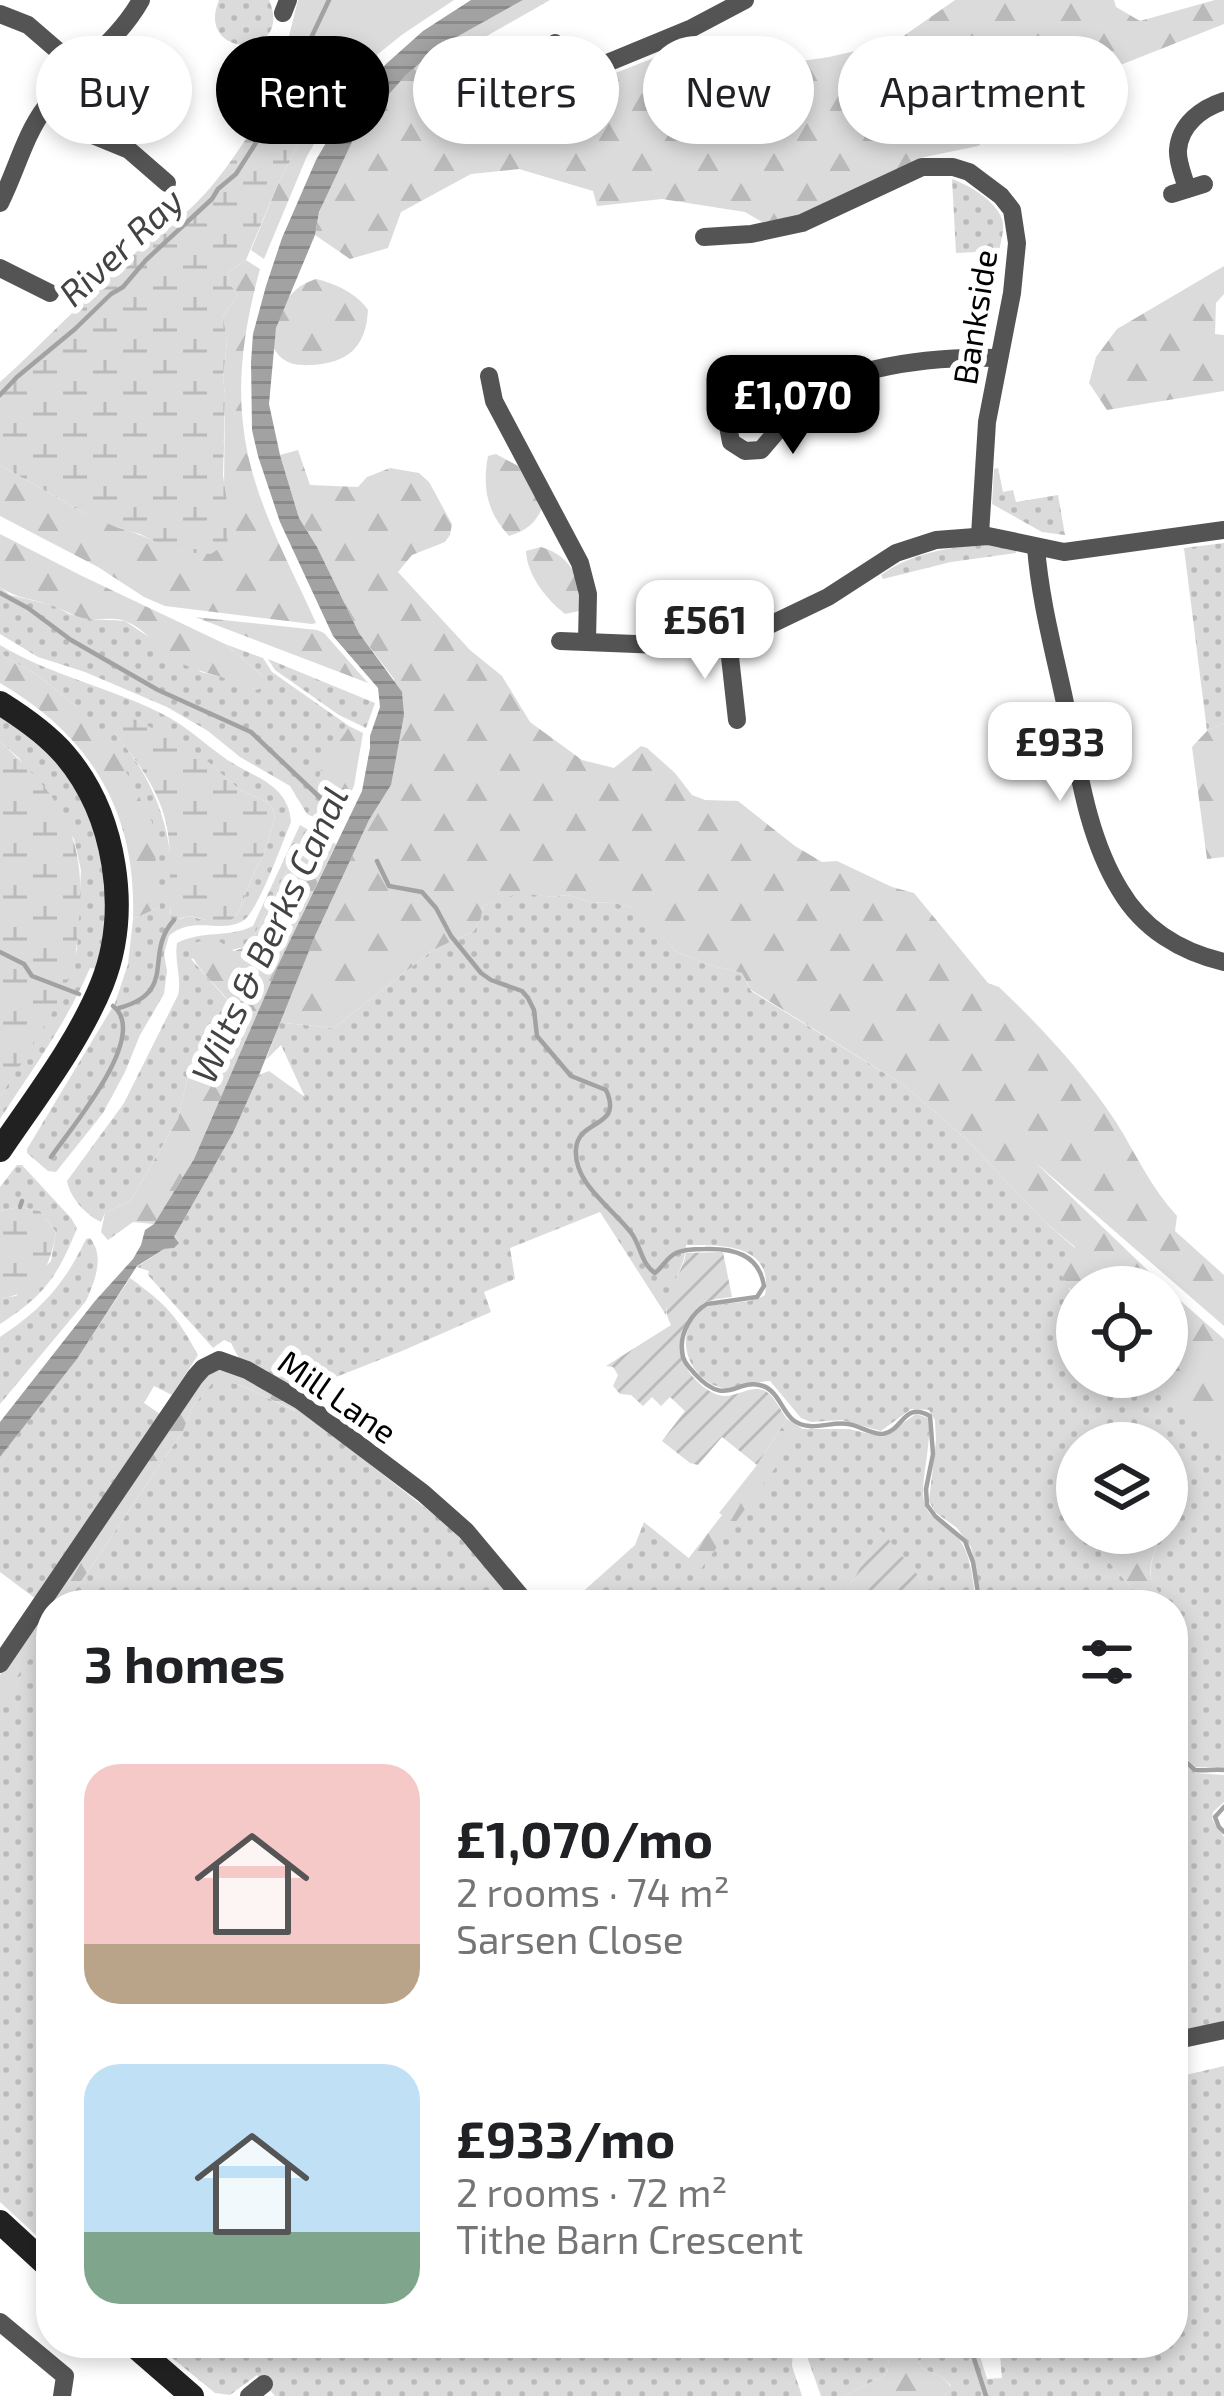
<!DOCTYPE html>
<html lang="en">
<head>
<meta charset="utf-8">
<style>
  body { margin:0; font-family:"Exo 2",sans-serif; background:#f2f2f2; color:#202124; height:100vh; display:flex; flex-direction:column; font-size:45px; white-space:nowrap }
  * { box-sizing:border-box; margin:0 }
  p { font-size:39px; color:#757577 }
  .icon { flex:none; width:66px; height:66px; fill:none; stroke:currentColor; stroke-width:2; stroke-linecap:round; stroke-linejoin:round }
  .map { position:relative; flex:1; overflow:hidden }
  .sheet { position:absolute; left:36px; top:1590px; width:1152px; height:768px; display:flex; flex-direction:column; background:#fff; border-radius:48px; box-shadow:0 6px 18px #0003 }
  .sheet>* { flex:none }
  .top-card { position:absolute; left:36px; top:36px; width:1152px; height:108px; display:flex; gap:24px }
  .fabs { position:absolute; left:1056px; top:1266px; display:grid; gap:24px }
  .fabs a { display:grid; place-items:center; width:132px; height:132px; border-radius:50%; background:#fff; box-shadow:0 6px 18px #0003; font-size:60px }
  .price { position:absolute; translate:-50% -102px; padding:0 27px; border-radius:24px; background:#fff; color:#222; font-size:39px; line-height:78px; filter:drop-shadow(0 3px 6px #0008) }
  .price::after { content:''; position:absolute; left:50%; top:72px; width:36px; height:27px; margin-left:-18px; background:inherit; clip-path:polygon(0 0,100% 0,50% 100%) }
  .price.active { background:#000; color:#fff }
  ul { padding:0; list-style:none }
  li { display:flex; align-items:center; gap:36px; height:300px; padding:0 48px }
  li span { display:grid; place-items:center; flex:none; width:336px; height:240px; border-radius:36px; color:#555 }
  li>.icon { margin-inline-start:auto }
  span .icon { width:144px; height:144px; fill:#fffc; stroke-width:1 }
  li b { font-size:51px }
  h2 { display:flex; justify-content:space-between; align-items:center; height:144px; padding:0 48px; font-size:51px }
  .tag { padding:0 42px; border-radius:54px; background:#fff; box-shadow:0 6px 18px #0003; font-size:42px; line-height:108px }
  .tag.active { background:#000; color:#fff }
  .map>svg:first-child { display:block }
  .grass { fill:url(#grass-dots); fill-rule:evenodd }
  .forest { fill:url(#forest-firs) }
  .wetland { fill:url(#wetland-marsh) }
  .park { fill:#dbdbdb }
  .garden { fill:url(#garden-furrows) }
  .water { fill:url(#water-rules) }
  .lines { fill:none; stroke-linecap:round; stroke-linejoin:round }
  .stream { stroke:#a2a2a2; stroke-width:4.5 }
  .street { stroke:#545454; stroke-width:18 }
  .secondary { stroke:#212121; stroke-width:24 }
  .labels { text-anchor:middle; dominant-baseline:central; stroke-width:12; stroke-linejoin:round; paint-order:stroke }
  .street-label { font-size:33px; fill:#000; stroke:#fff }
  .water-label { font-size:36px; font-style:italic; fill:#434343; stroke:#fff }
</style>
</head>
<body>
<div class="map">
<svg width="1224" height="2396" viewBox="0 0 1224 2396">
  <defs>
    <pattern id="grass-dots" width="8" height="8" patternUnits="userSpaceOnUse" patternTransform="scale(3)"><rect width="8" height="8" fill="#dbdbdb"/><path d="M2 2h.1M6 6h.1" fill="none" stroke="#bababa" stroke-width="1.8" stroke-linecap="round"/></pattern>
    <pattern id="forest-firs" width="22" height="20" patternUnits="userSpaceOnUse" patternTransform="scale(3)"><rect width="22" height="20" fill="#dbdbdb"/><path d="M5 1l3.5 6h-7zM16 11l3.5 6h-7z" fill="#bababa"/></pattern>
    <pattern id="wetland-marsh" width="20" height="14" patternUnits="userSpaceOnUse" patternTransform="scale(3)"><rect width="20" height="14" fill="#dbdbdb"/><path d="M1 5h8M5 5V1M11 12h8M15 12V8" fill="none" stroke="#bababa"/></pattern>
    <pattern id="garden-furrows" width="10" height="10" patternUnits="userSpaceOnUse" patternTransform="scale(3)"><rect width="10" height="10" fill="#dbdbdb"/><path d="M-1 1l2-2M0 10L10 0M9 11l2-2" fill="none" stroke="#bababa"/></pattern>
    <pattern id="water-rules" width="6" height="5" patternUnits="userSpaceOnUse" patternTransform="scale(3)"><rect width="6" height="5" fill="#a2a2a2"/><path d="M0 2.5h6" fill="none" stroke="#8a8a8a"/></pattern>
  </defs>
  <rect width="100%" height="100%" fill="#fff"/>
  <g class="grass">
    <path d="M219,0H269C295,60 194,60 219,0Z"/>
    <path d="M952,179C969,185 996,201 1002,219C1005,229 1001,241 999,251L956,253Z"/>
    <polygon points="998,468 1003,492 1013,490 1016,502 1058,495 1065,535 1042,532 992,504 994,469"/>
    <polygon points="1224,543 1224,723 1207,731 1184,548"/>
    <path d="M986,544L1016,550V553L951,562L883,579L881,575C913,552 948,548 986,544Z"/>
    <path d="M0,587L10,595L55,606L69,614L89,619L125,621L201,672L239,681L256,690L263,676L225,644L263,658L272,672L349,726C337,749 318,763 318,791L315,794L340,816L333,826L307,814L290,786L240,757L208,731L167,707L85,672L38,657L0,634Z"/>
    <path d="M0,645C53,677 115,688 170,718C189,729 204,743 222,756C249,777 288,781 291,822C282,843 259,909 244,920C222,935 193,914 169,936L164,954L167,971L164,994L140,1035L125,1072L103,1113L56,1172L48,1171L27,1153V1149L115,1003L128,964L133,919L160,907L76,706L40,677L0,653ZM139,721L209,763L240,790L267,802L273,809L275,816L265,852L253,875L239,911L231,921L200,919L189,916L180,919L170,913C178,844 160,786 115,734Z"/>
    <polygon points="268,659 375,703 366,728 339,715 275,670"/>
    <path d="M0,714L59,763L94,821L109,903L98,969L90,968C67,1022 32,1070 0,1119V1097L59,999L77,949L81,870L74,839L19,758L0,742Z"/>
    <path d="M300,825L307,829L249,946L191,959L230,1003L200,1046L190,1067L178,1119L131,1200L105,1213L101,1222C86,1215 70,1198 67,1181L124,1103L178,995C182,977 174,962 177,943C202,930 229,938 253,926Z"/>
    <path d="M519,892L551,897L568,895L590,902L615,903L644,911L675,951L710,965L742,973L751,991L904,1085L967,1140L1045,1222L1075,1248L1069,1289L1077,1300V1377H1149L1215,1442L1224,1457V1768L1196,1767L1173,1747V1605C1141,1582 1150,1568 1160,1533H1167V1443H1077V1515L1072,1517L1077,1524V1533H1084L1146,1605H983L971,1547L957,1528L935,1512L929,1501L936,1441L935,1420L929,1410L911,1409L881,1431L842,1420L811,1422L801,1418L770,1381C754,1381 737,1392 722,1388C689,1379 672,1337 700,1311C714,1299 747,1307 765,1295C774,1243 721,1245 686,1245C685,1271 667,1285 666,1315L600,1212L510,1248L515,1279L484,1292L491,1312L402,1351L303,1390L242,1364L231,1343L224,1340L213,1348L148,1275L149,1271L137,1267L164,1249L174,1248V1237L233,1133L259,1075L269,1071L305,1097L281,1045L266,1060L281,1019L285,1023L334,1028L433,950L474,931L481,918L483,906Z"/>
    <path d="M17,1165H22L71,1218L77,1228C58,1276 44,1296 0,1324V1298L16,1296L51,1261L56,1232L40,1211L20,1207L0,1211V1187Z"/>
    <path d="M90,1238C105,1256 95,1281 86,1301L0,1404V1337C42,1309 64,1285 86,1239Z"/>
    <path d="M130,1278C167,1305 176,1315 198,1355L172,1395L154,1386L144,1403L160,1414L36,1599L0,1572V1457L77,1359Z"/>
    <polygon points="216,1378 240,1385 295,1411 298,1408 451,1528 518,1605 65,1605 183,1431 193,1406"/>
    <path d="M916,1414L928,1418C933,1445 918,1486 925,1505C930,1521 950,1526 959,1539C973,1558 972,1583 977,1605H942L880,1530L854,1579L826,1605H568L635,1545L644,1522L701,1568L803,1429H849L883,1437Z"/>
    <polygon points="51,1626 51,2249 0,2202 0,1701"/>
    <polygon points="1173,1754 1195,1773 1224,1775 1224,1802 1213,1812 1212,1819 1224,1837 1224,2024 1173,2035"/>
    <polygon points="1224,2066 1224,2396 944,2396 951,2386 943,2378 922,2368 910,2343 976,2343 987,2379 1002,2378 999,2343 1173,2343 1173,2078"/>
    <polygon points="154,2343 891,2343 887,2374 845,2396 821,2396 804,2348 793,2347 792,2366 802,2396 275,2396 257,2375 230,2395 215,2393"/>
  </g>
  <g class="forest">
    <polygon points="523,0 550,0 471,45 418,87 453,129 526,108 669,52 683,64 686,73 708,75 829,57 895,42 955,0 1114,0 1116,7 1140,21 1215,0 1224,0 1224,24 1085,79 997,131 978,146 920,158 859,191 799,217 762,222 745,212 662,199 597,206 593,191 519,169 471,174 401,212 388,248 350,259 315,235 319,213 338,161 376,101 437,48"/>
    <polygon points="378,54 334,110 307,156 264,259 251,250 278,184 321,101 315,60"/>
    <path d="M246,260L260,269C246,320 237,372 243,424C250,495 288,560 316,623L312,624L165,606L144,597L98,567L0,516V465L84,513L183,552L224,489L225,394L223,378L227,342L223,316L238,295L228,282L229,272Z"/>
    <polygon points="1224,266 1224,294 1216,303 1215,334 1224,335 1224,391 1107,410 1089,383 1096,357 1117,329"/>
    <path d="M316,279C334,283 358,294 368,310C366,347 348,363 312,365C293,366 281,363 272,345C280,315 282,290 316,279Z"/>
    <path d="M298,450L310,485L358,487L367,477L390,468L419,473L429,482L452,524L450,535L445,542L412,555L398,572L470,650L502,676L530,722L582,760L614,768L641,746L647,748L675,773L692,795L705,800L738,801L795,846L822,862L837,861L892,887L914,893L988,983L999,987C1042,1028 1083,1072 1116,1122C1136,1154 1151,1188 1177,1216L1175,1231L1224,1275V1326L1035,1162L1165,1287H1077V1300L1060,1273L1075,1247L1045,1222L967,1140L904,1085L751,990L742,973L710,965L675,951L643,911L615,903L590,902L568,895L551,897L519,893L483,906L481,918L474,931L433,950L334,1028L285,1023L281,1019L315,936L369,820L391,785L394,679L359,633L317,547L299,518L280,455Z"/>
    <path d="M496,454L529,472L544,503C538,521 528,530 509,536C487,512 482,488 488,456Z"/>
    <path d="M0,534L80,575L225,644L263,676L266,687L256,690C231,676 202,675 177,661C157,650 147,629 125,621C113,617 100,620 88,619C74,617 65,610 53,606C34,599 17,599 0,587Z"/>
    <path d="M541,547C574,557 579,580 584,610L565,614C546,599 527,575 526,551Z"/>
    <polygon points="195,617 317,630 324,633 368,683"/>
    <path d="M0,653L40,677L76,706L119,758L152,822L160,907L133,919C137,813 91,736 0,683Z"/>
    <polygon points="1224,723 1224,857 1207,859 1192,747 1207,731"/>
    <path d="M349,726L363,733L354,786L340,816L314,794L318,791C318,759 335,752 349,726Z"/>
    <path d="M307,829L336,844L281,959L194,1159L154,1224L133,1222L108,1240L101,1232L105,1213L131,1200L178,1119L190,1067L200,1046L230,1003C217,984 192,968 189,944L214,938L234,951L249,946Z"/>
    <polygon points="1167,1289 1224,1339 1224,1457 1214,1442 1149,1377 1167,1377"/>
    <polygon points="216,1368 256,1381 298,1408 296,1411 240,1385 216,1379 193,1406 183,1431 65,1605 51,1605 51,1626 0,1702 0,1675 203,1377"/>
    <polygon points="787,1419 803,1429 801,1433 701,1569 688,1559 722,1515 719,1513 757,1465"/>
    <path d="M1084,1533H1160C1149,1571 1142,1575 1170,1605H1146Z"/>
    <polygon points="891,2343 910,2343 922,2368 943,2378 951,2387 944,2396 845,2396 887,2374"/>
  </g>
  <g class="wetland">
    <path d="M303,60H315L321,101L278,184L246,260L229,272L228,282L238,295L223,316L227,341L223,378L225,394L223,475L230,524L227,543L211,554L183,552L164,546L140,534L118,528L84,513L0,465V382C44,342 84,300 127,260C150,239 177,223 198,201C231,168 252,125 281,90C290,80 294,69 303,60Z"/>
    <path d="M132,719L139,721L199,754L240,790L267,802L273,809L275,816L265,852L253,875L239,911L231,921H211L189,916L174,920L171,918C168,887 173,854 166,823C159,790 136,759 115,734L119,723Z"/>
    <path d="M0,742C61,796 87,836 79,920C78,939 76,957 70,975C53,1018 24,1058 0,1097Z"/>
    <path d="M20,1207L40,1211L56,1232C50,1266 39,1295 0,1298V1211Z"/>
  </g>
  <polygon class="park" points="298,0 454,0 403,34 378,54 334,110 321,101 315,61 303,60 288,40"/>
  <g class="garden">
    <path d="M723,1252L732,1297C715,1299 700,1300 691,1316C677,1342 677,1364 700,1384C707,1390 716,1396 725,1396C738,1396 750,1386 763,1390C774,1394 780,1410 787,1419L757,1465L722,1437L698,1465L690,1463L662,1441L685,1411L670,1397L661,1406L652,1397L643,1406L631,1395L620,1394L613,1386L618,1375L613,1367L606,1366L671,1325C656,1297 682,1278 686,1253Z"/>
    <polygon points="880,1529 942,1605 826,1605 854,1579"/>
  </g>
  <polygon class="water" points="471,0 523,0 437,48 405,76 358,129 319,212 315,235 276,328 269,404 280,455 299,518 317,547 359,633 402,692 404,715 391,785 369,820 315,936 259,1075 233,1133 174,1237 179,1243 174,1248 164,1249 137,1266 77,1359 0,1457 0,1422 95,1301 133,1259 141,1245 145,1230 154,1224 194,1159 281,959 362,791 370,748 370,736 380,707 378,688 333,636 280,522 258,456 252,430 251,362 253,334 266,286 282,238 316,160 341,117 386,64 423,31"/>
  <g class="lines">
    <g class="stream">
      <polyline points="0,395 17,377 75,329 111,294 123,287 146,260 212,199 218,189 236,174 284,99 301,82 309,67 311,38 329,0"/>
      <polyline points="0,593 28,608 71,640 158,690 251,732 331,808"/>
      <path d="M377,861L389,886L422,892L436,908L451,936L481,973L491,980L522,991L528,998L534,1010L537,1036L571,1076L606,1090C624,1129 578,1118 576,1149C573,1184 614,1209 632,1234C641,1247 642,1265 655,1273C663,1267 667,1257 676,1253C684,1249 696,1249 705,1249C733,1248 759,1254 764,1286L757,1297L707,1304C692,1312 680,1333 682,1350C682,1361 689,1367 695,1374C727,1409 737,1377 763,1386C778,1391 782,1411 793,1420C810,1433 829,1421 848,1424C858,1425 873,1435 883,1434C904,1430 903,1401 930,1416L933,1454L926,1489L927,1505L935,1516L965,1541L973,1562L980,1605"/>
      <polyline points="0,952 24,964 32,976 79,994"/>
      <path d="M119,1008C179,992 143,954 174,920"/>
      <path d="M51,1157C70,1129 151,1035 113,1006"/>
      <polyline points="20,1207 22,1201"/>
      <path d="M1173,1750L1195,1770C1206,1771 1214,1769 1224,1770"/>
      <polyline points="1224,1807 1215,1817 1219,1827 1224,1832"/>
      <polyline points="969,2343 986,2396"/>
    </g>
    <g class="street">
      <polyline points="283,13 288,0"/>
      <polyline points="0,14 28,25 79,69"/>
      <polyline points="555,43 569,78"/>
      <polyline points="527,96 692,28 745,0"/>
      <polyline points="47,105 90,134 129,150 167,183"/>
      <path d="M1187,189C1184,177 1177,162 1178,150C1180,124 1202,108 1224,101"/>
      <polyline points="1172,194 1204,184"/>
      <path d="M0,203C16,172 24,136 45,108C75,69 117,43 141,0"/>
      <polyline points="704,237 751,234 802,223 922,167 953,167 969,172 1001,196 1012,210 1017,243 1012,293 987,422 980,535"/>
      <polyline points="0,268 50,293"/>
      <polyline points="489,376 494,401 580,563 588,594 587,641"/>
      <path d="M786,404L758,405L733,414L728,426L731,442L745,451L761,450L778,430L786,404C851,366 925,356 999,358"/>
      <path d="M1036,547C1040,600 1054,651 1065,703C1078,765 1086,835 1120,890C1143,929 1181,952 1224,962"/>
      <polyline points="728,639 737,720"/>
      <polyline points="560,641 661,645 728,639 755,632 828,597 896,553 936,540 988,536 1064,552 1224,530"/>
      <polyline points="0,1664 195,1377 203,1368 219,1360 247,1370 301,1401 423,1493 466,1531 528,1605"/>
      <polyline points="1173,2041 1224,2030"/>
      <polyline points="0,2322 65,2376 62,2396"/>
      <polyline points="249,2396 264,2384"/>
    </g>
    <g class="secondary">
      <path d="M0,703C24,718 47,734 65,755C116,815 131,911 102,984C78,1043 36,1097 0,1150"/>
      <polyline points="0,2222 51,2269"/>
      <polyline points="131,2343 192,2396"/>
    </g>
  </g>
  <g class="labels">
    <g class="street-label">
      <text transform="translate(974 317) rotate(-81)">Bankside</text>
      <text transform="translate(338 1396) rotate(35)">Mill Lane</text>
    </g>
    <g class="water-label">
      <text transform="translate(120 246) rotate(-43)">River Ray</text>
      <text transform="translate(268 934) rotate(-65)">Wilts &amp; Berks Canal</text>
    </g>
  </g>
</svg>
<div class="fabs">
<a><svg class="icon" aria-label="locate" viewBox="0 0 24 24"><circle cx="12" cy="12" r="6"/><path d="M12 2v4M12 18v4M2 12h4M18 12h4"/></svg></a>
<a><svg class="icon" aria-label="layers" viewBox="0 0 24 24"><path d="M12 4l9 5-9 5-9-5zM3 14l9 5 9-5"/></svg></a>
</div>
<b class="price active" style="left:793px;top:457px">£1,070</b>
<b class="price" style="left:705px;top:682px">£561</b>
<b class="price" style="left:1060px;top:804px">£933</b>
<div class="top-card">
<a class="tag">Buy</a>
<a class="tag active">Rent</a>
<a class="tag">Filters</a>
<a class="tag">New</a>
<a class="tag">Apartment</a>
</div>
<section class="sheet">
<h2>3 homes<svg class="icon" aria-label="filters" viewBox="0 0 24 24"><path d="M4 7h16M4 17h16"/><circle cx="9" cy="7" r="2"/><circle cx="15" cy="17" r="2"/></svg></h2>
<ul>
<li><span style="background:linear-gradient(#f6c9c9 75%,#b9a48a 0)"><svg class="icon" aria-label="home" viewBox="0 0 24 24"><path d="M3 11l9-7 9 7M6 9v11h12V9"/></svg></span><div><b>£1,070/mo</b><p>2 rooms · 74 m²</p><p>Sarsen Close</p></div></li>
<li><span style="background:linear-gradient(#bfe0f5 70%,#7fa58c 0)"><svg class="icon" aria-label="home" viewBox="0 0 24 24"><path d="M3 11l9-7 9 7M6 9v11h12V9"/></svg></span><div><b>£933/mo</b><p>2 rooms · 72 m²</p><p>Tithe Barn Crescent</p></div></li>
</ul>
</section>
</div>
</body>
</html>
